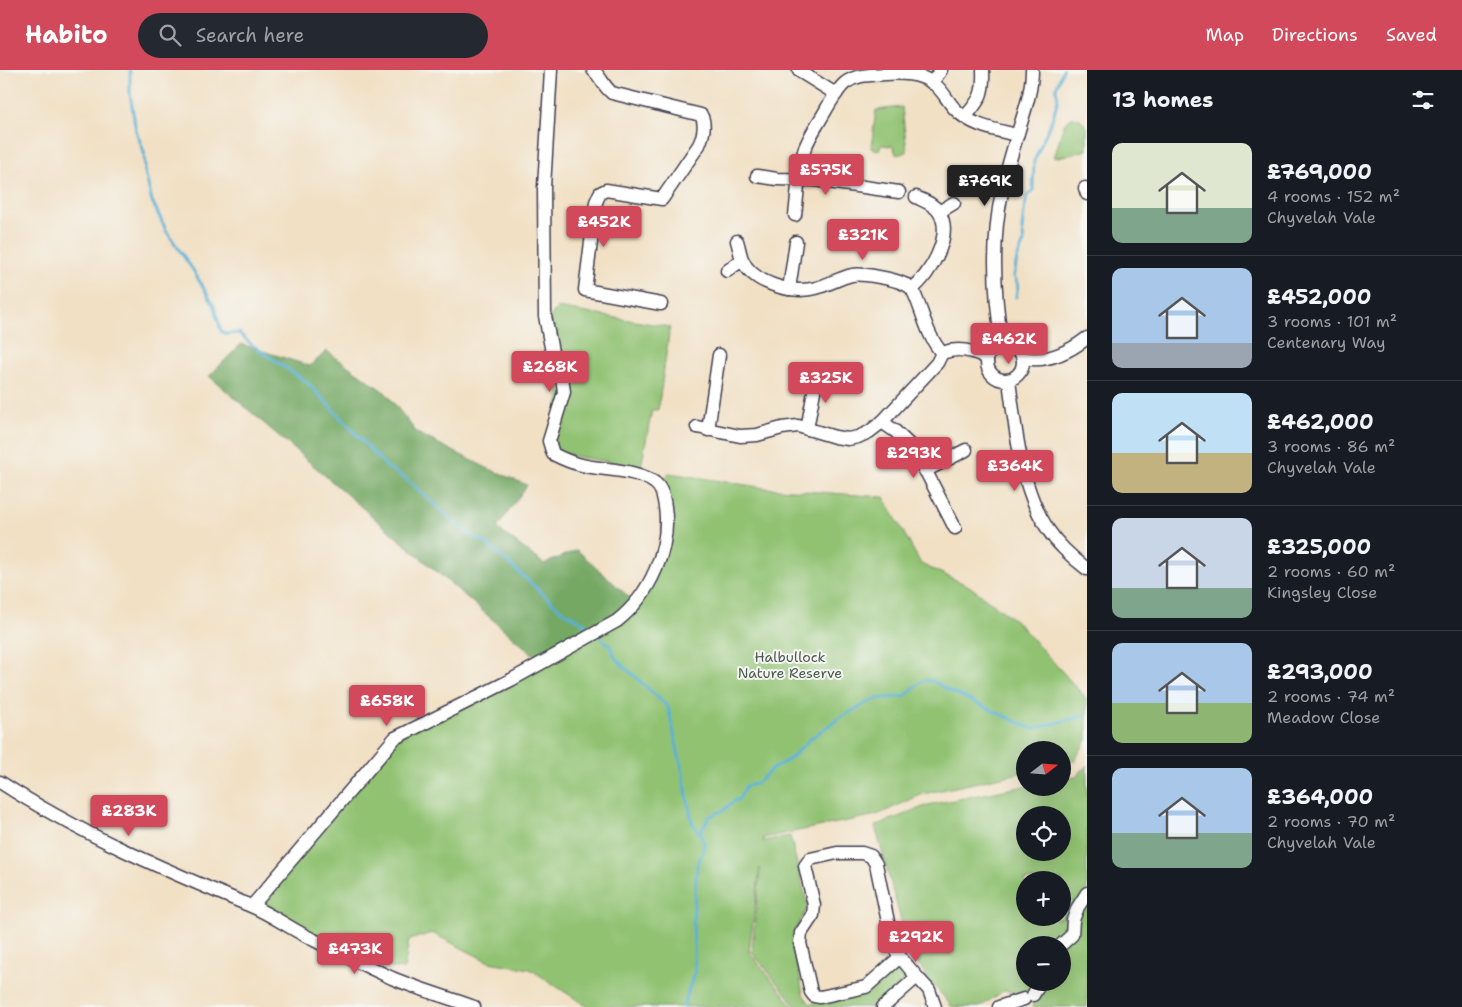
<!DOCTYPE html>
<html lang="en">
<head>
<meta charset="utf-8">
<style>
  body { margin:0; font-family:"Shantell Sans",sans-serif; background:#242831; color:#f1f3f6; height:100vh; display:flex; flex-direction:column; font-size:19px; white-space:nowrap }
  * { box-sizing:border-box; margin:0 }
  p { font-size:16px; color:#9ea1a6 }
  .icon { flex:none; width:28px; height:28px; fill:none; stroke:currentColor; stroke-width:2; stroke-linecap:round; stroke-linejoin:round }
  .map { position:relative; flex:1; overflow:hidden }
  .sheet { display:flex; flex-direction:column; background:#171b24; width:375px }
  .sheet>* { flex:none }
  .needle { width:32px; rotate:73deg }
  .controls { position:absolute; left:1016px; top:671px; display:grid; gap:10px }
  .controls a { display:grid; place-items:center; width:55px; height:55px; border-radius:50%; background:#171b24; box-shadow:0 5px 20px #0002; font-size:25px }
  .price { position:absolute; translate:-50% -42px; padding:0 11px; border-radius:5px; background:#d1495b; color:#fff; font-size:16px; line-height:32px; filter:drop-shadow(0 1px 2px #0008) }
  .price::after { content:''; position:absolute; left:50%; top:30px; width:15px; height:11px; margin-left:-8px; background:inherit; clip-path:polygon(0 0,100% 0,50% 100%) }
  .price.selected { background:#222; color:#fff }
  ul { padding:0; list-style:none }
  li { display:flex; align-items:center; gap:15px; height:125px; padding:0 25px }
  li+li { border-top:1px solid #363941 }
  li span { display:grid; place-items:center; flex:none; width:140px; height:100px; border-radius:10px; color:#555 }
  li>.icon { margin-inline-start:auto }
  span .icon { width:60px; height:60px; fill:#fffc; stroke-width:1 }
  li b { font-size:21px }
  h2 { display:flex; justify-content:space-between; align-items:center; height:60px; padding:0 25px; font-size:21px }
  header { display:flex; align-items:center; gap:30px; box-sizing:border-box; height:70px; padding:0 25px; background:#d1495b; color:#fff }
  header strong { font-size:24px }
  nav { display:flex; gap:28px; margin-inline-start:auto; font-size:18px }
  .search { width:350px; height:45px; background:#242831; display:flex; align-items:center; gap:12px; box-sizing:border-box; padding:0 18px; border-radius:28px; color:#9ea1a6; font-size:19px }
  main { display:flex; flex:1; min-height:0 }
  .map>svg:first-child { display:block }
  .green { fill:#91c272; stroke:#5a7256; fill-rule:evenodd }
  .forest { fill:#74a864; stroke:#4b6550 }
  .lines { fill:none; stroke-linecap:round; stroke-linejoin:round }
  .stream { stroke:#59b0d6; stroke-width:3 }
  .minor-casing { stroke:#413e50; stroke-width:15 }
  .minor { stroke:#fff; stroke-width:12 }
  .labels { text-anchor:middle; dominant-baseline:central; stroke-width:4; stroke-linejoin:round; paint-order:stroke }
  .park-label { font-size:14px; fill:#495a4e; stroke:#f6f6f2 }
</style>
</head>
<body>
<header>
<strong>Habito</strong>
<div class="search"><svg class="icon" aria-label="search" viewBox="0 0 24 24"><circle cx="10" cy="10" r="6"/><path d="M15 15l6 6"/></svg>Search here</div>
<nav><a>Map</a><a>Directions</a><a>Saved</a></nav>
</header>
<main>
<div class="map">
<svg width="1087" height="937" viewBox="0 0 1087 937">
  <rect width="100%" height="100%" fill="#f6f6f2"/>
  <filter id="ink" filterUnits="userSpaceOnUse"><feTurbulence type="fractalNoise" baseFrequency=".02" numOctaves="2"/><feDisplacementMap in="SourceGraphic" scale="10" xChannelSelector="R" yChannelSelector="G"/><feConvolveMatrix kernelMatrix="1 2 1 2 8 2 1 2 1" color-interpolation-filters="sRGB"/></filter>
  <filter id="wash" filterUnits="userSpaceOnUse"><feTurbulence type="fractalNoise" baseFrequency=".0096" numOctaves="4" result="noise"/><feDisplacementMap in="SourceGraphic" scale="20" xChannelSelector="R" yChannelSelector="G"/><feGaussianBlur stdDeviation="1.12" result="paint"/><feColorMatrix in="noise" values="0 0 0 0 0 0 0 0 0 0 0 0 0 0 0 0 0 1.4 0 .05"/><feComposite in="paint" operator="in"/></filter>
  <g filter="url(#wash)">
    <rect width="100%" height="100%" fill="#f1e0c4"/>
    <g class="green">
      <polygon points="902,37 907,82 897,85 892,76 881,75 879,80 871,78 876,40"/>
      <polygon points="1073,47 1080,49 1087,57 1087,80 1054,88 1064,54"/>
      <polygon points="557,238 670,257 658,340 652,340 641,397 578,387 557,381 554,372 562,291 550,247"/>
      <polygon points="669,403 765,418 884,427 921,494 969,516 1016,551 1087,629 1087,670 1074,691 1063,694 1062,680 1025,680 1025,702 923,724 877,745 763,768 763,771 790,766 808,837 792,865 803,924 810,934 852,926 897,896 909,906 875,937 797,937 752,882 760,798 749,882 794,937 588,937 530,899 489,892 432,863 409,870 404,899 366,895 252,836 395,668 624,545 663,481 659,413"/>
      <path d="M1087,695V937H1033V932L1005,920L980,937H952L933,914L931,915L921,897L897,869L898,863L904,861L875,756L928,735L1025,716L1062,718L1063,709L1076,707ZM1025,745H1062V782H1025ZM1025,810H1062V848H1025ZM1025,875H1062V912H1025Z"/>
    </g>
    <polygon class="forest" points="241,274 310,296 327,281 386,323 417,363 487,398 527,415 497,458 544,494 577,480 630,528 616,544 605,550 583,564 536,587 209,306"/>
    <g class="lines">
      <g class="stream">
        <polyline points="130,0 130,24 136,61 144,82 145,102 152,131 167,162 193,200 214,236 221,261 226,264 239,263 252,275 308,313 386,396 407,410 467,463 486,473 561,540 584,553 592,560"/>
        <polyline points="1016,227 1018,215 1014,206 1017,189 1024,172 1022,159 1024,141 1027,126 1033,120 1034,91 1053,47 1058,29 1056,18 1063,0"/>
        <polyline points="599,566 610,576 616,589 668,637 683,704 692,753 700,763 704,773 703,781 697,796 693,851 695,901 683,937"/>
        <polyline points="700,763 709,747 724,740 734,731 739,729 746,716 756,714 771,700 791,688 811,668 841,647 867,633 877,629 905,626 921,612 926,610 933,611 946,619 1033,659 1087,645"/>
      </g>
    </g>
  </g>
  <g filter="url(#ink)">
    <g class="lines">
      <g class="minor-casing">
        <g id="minor">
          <path d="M593,0C602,8 603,16 612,23L701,45C706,54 703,66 699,75L662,129L606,120L600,123L596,132L585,220L661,234"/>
          <polyline points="799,1 836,24"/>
          <polyline points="932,13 941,0"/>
          <path d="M965,47C980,30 984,24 983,0"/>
          <polyline points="757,106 777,109 814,110 899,122"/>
          <polyline points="1085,118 1087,124"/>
          <polyline points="939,142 954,133"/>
          <path d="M795,145C798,123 798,98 805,78C811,63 820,51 827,38C832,30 838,19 845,13C857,4 871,5 885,4C901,3 919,3 933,13C943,20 947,31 955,39C971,56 996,60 1017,65"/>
          <path d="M737,171C739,177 740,184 742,189C752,214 792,224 816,218C828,215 839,208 852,205C862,203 895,209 904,214C908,215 911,217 913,221C923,241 926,265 942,283"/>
          <polyline points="727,201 742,190"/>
          <polyline points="789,219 796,172"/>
          <path d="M912,219C930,205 954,165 939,142C934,134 924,131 916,127"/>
          <circle cx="1005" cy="292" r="18"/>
          <path d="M1002,274C994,224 991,173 1002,122C1006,103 1012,82 1018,63C1024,42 1032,22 1032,0"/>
          <path d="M1023,288C1047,293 1069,282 1087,268"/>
          <path d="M1009,311C1017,367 1021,437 1064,479C1071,486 1079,493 1087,499"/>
          <polyline points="882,352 895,361 915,380 955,458"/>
          <path d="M697,357L740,366L757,365L782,358L798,356L835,367L848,369L858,367L869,362L882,352L937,293L942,283C958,277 972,280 987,288"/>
          <polyline points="807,359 817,305"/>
          <polyline points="708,360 719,285"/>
          <polyline points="925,401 966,380"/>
          <path d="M0,712C78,763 165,800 251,836C273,845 292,860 314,870C339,883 366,896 392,908C418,919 447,927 474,937"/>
          <path d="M252,836L395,668L511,610L617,551C650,525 671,478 665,437C664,429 662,418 655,413C636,398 600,401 578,394C569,392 561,388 553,384L549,371L564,322L561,299L552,282L545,246L544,117L551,0"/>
          <polyline points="1061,875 1072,865 1073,850 1078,837 1087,823"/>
          <polyline points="900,887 866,917 820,927 814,926 811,922 800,873 801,863 813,845 814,835 805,796 810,789 837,783 862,783 871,786 876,794 893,876 900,887 917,907"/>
          <polyline points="1033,925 1041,912"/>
          <polyline points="883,937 917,907 929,920 935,937"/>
          <polyline points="999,937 1024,929"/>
        </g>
      </g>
      <use href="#minor" class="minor"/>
    </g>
  </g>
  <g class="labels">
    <g class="park-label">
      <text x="790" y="587">Halbullock<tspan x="790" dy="16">Nature Reserve</tspan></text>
    </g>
  </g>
</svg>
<div class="controls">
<a><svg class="needle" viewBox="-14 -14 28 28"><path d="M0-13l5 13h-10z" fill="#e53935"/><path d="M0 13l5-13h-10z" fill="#9ea1a6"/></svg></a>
<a><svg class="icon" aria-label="locate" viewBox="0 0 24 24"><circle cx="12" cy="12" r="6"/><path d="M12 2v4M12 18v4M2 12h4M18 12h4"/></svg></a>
<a>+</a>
<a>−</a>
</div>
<b class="price" style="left:826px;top:126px">£575K</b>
<b class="price selected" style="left:985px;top:137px">£769K</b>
<b class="price" style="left:604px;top:178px">£452K</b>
<b class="price" style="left:863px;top:191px">£321K</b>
<b class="price" style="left:1009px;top:295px">£462K</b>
<b class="price" style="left:550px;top:323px">£268K</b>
<b class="price" style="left:826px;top:334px">£325K</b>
<b class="price" style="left:914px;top:409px">£293K</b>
<b class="price" style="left:1015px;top:422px">£364K</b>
<b class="price" style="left:387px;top:657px">£658K</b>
<b class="price" style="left:129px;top:767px">£283K</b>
<b class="price" style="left:916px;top:893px">£292K</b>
<b class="price" style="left:355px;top:905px">£473K</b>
</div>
<section class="sheet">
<h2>13 homes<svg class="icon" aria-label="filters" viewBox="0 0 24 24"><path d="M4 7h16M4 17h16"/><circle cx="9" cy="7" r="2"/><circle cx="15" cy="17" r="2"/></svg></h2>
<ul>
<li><span style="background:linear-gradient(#dfe7d0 65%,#7fa58c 0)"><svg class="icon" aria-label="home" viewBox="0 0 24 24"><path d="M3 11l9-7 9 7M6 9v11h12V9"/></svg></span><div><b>£769,000</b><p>4 rooms · 152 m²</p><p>Chyvelah Vale</p></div></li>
<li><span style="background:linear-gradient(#a9c7e8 75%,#9aa5b1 0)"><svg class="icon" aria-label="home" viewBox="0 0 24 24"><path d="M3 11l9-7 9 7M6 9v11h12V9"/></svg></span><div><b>£452,000</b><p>3 rooms · 101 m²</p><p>Centenary Way</p></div></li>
<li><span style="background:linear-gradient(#bfe0f5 60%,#c2b280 0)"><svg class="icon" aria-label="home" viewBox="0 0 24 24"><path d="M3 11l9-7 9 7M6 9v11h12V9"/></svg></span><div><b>£462,000</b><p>3 rooms · 86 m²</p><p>Chyvelah Vale</p></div></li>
<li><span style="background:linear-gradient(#c9d6e8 70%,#7fa58c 0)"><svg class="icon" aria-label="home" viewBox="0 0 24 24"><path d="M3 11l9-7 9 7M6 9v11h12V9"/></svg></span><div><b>£325,000</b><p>2 rooms · 60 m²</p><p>Kingsley Close</p></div></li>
<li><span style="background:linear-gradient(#a9c7e8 60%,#8fb573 0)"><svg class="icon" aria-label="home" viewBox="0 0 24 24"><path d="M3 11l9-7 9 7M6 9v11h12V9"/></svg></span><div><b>£293,000</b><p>2 rooms · 74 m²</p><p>Meadow Close</p></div></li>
<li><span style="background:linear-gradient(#a9c7e8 65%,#7fa58c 0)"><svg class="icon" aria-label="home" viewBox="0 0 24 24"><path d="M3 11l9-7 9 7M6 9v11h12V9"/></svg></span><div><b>£364,000</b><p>2 rooms · 70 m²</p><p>Chyvelah Vale</p></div></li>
</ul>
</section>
</main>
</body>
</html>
